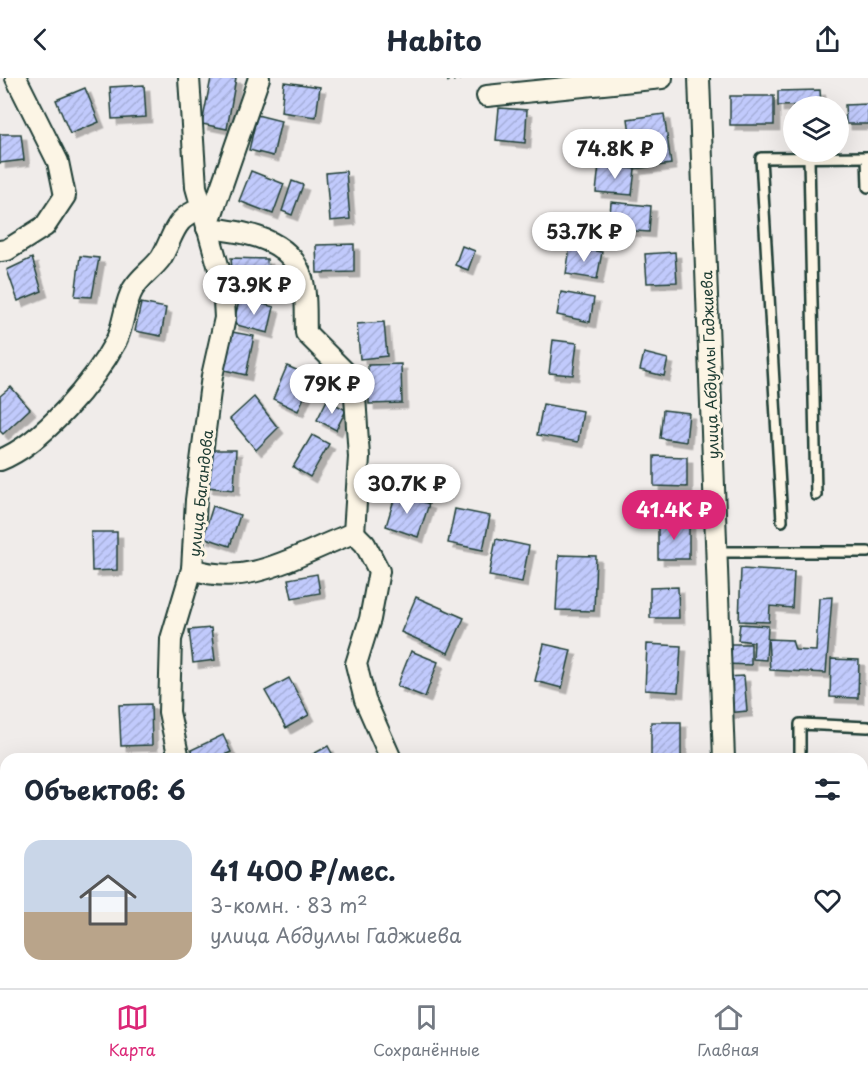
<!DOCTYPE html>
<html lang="ru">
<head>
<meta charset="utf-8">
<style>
  body { margin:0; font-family:"Playpen Sans",sans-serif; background:#f6f6f7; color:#1f2937; height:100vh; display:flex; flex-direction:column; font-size:22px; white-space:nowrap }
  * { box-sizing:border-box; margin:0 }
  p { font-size:20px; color:#747a83 }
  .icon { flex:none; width:33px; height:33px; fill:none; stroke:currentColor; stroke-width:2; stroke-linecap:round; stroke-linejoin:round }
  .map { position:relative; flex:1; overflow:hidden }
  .details { position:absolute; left:0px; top:675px; width:868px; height:236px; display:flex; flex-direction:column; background:#fff; border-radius:18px 18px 0 0; box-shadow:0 6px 24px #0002 }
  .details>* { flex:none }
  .controls { position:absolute; left:783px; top:18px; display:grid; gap:12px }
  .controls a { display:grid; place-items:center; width:66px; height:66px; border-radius:50%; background:#fff; box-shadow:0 6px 24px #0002; font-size:30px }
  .price { position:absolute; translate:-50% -51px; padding:0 14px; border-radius:21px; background:#fff; color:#222; font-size:20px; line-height:39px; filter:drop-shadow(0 2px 3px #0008) }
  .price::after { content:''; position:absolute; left:50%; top:36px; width:18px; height:14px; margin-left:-9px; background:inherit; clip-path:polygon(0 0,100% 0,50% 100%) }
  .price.on { background:#db2777; color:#fff }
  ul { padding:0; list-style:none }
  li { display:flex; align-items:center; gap:18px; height:150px; padding:0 24px }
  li+li { border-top:2px solid #e0e1e3 }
  li span { display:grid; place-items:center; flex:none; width:168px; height:120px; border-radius:18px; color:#555 }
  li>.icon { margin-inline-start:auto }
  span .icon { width:72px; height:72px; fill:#fffc; stroke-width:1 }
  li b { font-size:26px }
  h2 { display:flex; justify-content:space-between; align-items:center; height:72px; padding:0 24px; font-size:26px }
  header { display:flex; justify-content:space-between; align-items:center; height:78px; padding:0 24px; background:#fff; font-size:27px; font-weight:700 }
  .menu { display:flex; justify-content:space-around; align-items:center; height:84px; border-top:2px solid #e0e1e3; background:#fff; font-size:16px; color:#747a83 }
  .menu a { display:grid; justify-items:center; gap:3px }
  .menu .on { color:#db2777 }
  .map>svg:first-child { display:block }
  .cemetery { fill:url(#cemetery-stones); stroke:#6d8e68; stroke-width:1.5 }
  .building { fill:url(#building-hatch); stroke:#1f3d34; stroke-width:1.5; filter:url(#shadow) }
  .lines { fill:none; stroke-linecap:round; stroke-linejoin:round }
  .lane-casing { stroke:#1f3d34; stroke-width:14 }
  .street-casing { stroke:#1f3d34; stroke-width:24 }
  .path { stroke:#1f3d34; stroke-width:4; stroke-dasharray:1.5 4.5; stroke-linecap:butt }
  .lane { stroke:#fcf5e5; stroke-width:9 }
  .street { stroke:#fcf5e5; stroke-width:20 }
  .labels { text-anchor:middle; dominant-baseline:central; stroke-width:6; stroke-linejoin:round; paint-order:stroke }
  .street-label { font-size:15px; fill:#1f3d34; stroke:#fcf5e5 }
</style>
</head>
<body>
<header><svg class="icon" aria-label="back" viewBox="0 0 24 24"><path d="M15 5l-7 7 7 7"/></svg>Habito<svg class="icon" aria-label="share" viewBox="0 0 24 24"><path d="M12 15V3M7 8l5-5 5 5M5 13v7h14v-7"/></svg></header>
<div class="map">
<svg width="868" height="910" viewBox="0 0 868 910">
  <defs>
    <pattern id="cemetery-stones" width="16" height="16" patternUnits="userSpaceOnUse" patternTransform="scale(1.5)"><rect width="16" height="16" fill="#bbe09b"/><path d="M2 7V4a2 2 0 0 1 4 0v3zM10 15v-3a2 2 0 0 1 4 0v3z" fill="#a0c186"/></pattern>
    <pattern id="building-hatch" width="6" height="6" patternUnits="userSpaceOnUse" patternTransform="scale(1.5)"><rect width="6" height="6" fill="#c1cafc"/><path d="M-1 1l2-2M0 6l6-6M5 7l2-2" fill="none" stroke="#a5aed9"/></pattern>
    <filter id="shadow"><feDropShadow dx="5.5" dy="5.5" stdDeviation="0" flood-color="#0004"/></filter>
  </defs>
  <rect width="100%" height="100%" fill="#f0ecea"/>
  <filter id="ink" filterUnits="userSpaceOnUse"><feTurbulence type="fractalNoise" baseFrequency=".0167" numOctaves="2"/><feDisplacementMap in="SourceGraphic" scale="12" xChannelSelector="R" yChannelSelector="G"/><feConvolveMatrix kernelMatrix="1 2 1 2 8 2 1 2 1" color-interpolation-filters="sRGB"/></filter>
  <g filter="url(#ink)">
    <polygon class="cemetery" points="868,869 868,910 783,910 794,905 862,904 863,872"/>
    <g class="building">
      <polygon points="211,0 236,0 227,51 202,46"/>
      <polygon points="284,4 320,9 316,39 281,34"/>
      <polygon points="144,7 146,39 112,41 110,9"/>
      <polygon points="85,10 99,44 70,56 56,22"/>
      <polygon points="820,12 821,27 778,28 778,13"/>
      <rect x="730" y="18" width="44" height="29"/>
      <polygon points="868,26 868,46 846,46 845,27"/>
      <polygon points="499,30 527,32 525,65 496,62"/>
      <polygon points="664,36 671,86 635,91 628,41"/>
      <polygon points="257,37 281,43 273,78 249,72"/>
      <polygon points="0,56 21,56 24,82 0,85"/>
      <polygon points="599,87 635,91 632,117 596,114"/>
      <polygon points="251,93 284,106 273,136 239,123"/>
      <polygon points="346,93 350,141 330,143 326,95"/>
      <polygon points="292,103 303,107 292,137 282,133"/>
      <polygon points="611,124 651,128 649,154 609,151"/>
      <polygon points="354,166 354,194 317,195 316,167"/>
      <polygon points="462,168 475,173 468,192 455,187"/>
      <polygon points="570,169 602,174 597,201 566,196"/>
      <polygon points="675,174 677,204 647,205 645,176"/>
      <polygon points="80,178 99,180 92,219 75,218"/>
      <polygon points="32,180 42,213 18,223 7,192"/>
      <polygon points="231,180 267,181 269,203 233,203"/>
      <polygon points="561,214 594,220 590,244 557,237"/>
      <polygon points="240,220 274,229 268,255 233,246"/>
      <polygon points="141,225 166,230 161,258 135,253"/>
      <polygon points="384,244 387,278 360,281 357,246"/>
      <polygon points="232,254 254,258 246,297 220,291"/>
      <polygon points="553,262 577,265 573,297 549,295"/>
      <polygon points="644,275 668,281 664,298 640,292"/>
      <polygon points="401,286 402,325 369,326 368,287"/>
      <polygon points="287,288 313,299 298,333 273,321"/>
      <polygon points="11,309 30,331 3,356 0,353 0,318"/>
      <polygon points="254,319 278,350 256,372 230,341"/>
      <polygon points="327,322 346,332 336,352 317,342"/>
      <polygon points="543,326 583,333 578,364 537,357"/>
      <polygon points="663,332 689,335 686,364 660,360"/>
      <polygon points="312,357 329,366 310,399 293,389"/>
      <polygon points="212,372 236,372 234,412 207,409"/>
      <polygon points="654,378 687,379 687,409 654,408"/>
      <polygon points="396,415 429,426 418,459 386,448"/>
      <polygon points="213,428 240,437 230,468 203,459"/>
      <polygon points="455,431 490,438 483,472 448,465"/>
      <rect x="658" y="445" width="31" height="36"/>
      <polygon points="91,454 117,454 117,492 92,493"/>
      <polygon points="496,461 529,468 522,504 489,498"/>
      <polygon points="559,477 596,478 594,533 556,532"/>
      <polygon points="741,491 794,494 792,530 770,528 769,544 739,543"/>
      <polygon points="317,496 320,515 292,520 288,501"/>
      <polygon points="678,509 679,540 650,540 650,510"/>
      <polygon points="416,519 464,540 448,575 401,554"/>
      <polygon points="832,519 826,595 770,592 768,561 792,562 795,572 816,573 819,520"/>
      <polygon points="740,546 768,548 766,582 753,581 754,564 738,562"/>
      <polygon points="211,550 215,582 193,585 189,552"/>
      <polygon points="544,566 571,572 562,610 535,603"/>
      <polygon points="647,566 681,568 678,614 645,612"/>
      <polygon points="727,566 751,566 751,587 726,586"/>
      <polygon points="411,573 438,584 425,619 397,608"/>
      <polygon points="831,581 859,582 858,620 830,619"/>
      <polygon points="744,598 747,633 727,635 725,599"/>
      <polygon points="289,600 309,637 286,650 265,613"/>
      <polygon points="151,626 152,667 121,668 119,627"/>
      <rect x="651" y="644" width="30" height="37"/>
      <polygon points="223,657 231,674 215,681 196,681 191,672"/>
      <polygon points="328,668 335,681 304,681"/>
      <polygon points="236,904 251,904 254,910 238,910"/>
      <polygon points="406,904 441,904 443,909 409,910"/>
      <polygon points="507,904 536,904 537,909 508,910"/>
      <polygon points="675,904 712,904 712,910 676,910"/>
      <polygon points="660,905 662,910 637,910"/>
    </g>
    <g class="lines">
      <g class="lane-casing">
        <g id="lane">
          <polyline points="867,79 868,109"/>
          <polyline points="809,80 816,417"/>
          <polyline points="782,443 761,80 868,79"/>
          <polyline points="717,474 868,474"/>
          <polyline points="800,681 800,646 868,649"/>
          <polyline points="862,727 868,727"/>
          <polyline points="862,803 868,801"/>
        </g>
      </g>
      <g class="street-casing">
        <g id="street">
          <polyline points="699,0 724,681"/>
          <polyline points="487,18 662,0"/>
          <path d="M207,150C238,153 282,158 298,190C308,208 305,236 306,255L354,303L359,379L354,455"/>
          <polyline points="207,150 259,0"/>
          <polyline points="0,173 7,172 45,148 65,118 58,84 16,0"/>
          <path d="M0,382C43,365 94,304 116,263C124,247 124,226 133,211C140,199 153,191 161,180C175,157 172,141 202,130"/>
          <polyline points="354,455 365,466 379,493 370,541 356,586 365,622 391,681"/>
          <path d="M192,491C252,511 300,474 354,455"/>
          <polyline points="179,681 169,634 171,561 192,491 196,422 212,298 225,240 223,205 196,109 189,0"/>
          <polyline points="0,890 6,894"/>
          <polyline points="21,904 29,910"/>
          <polyline points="259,904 261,910"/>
          <polyline points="491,904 494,910"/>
          <polyline points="734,904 734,910"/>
        </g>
      </g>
      <polyline class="path" points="444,0 444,3 464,0"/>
      <use href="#lane" class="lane"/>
      <use href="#street" class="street"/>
    </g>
  </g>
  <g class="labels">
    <g class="street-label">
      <text transform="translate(709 287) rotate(-92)">улица Абдуллы Гаджиева</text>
      <text transform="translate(200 415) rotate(-84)">улица Багандова</text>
    </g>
  </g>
</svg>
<div class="controls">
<a><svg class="icon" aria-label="layers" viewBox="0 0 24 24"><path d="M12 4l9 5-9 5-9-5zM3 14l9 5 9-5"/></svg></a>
</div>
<b class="price" style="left:615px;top:102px">74.8K ₽</b>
<b class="price" style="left:584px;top:185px">53.7K ₽</b>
<b class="price" style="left:254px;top:238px">73.9K ₽</b>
<b class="price" style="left:332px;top:337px">79K ₽</b>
<b class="price" style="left:407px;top:437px">30.7K ₽</b>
<b class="price on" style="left:674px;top:463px">41.4K ₽</b>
<section class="details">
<h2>Объектов: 6<svg class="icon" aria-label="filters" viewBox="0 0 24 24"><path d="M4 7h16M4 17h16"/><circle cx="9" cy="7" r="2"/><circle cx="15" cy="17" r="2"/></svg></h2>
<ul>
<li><span style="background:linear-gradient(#c9d6e8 60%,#b9a48a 0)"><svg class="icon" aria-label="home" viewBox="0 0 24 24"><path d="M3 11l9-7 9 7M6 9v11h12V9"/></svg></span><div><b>41 400 ₽/мес.</b><p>3-комн. · 83 m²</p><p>улица Абдуллы Гаджиева</p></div><svg class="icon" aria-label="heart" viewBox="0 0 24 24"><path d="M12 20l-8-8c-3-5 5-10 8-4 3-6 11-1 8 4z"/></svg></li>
</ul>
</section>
</div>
<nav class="menu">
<a class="on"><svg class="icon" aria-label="map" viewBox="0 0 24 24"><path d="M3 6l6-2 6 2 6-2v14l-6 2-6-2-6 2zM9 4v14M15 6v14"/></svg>Карта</a>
<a><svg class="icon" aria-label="saved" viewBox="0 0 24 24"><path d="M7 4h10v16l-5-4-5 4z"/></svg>Сохранённые</a>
<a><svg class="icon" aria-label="home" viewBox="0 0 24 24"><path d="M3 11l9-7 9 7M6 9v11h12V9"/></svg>Главная</a>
</nav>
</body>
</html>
